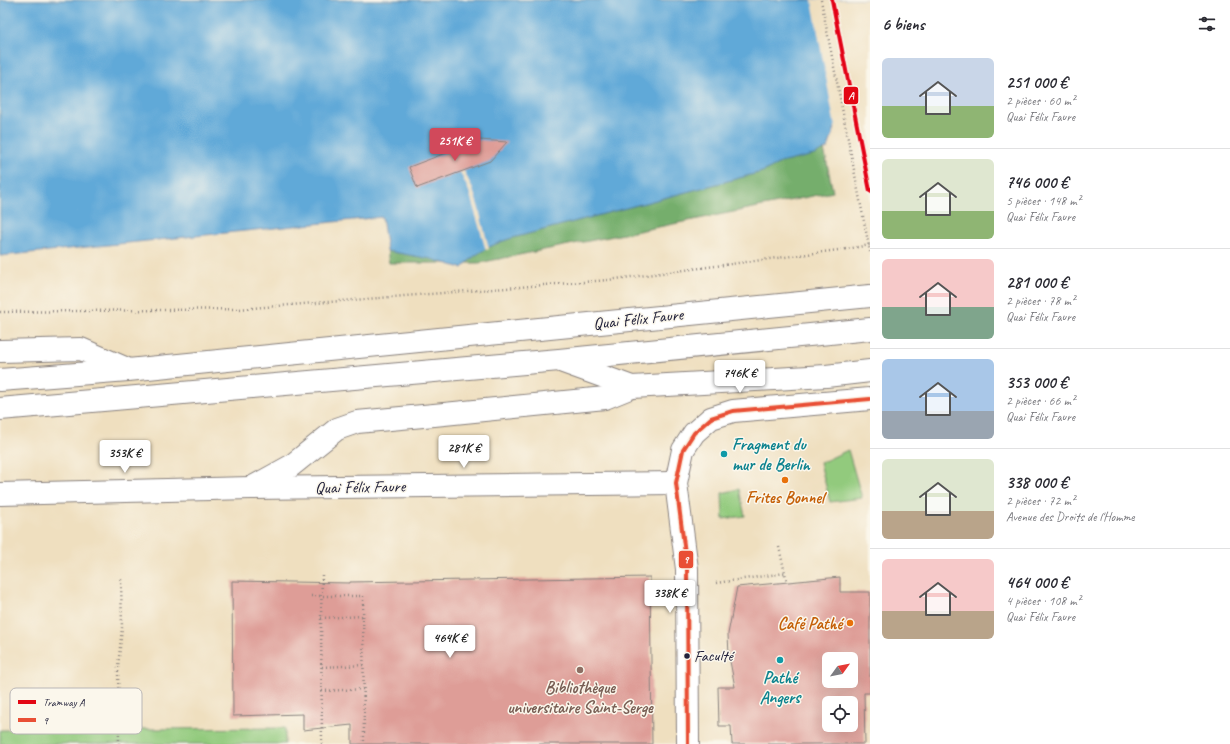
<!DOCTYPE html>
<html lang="fr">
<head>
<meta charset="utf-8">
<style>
  body { margin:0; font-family:Caveat,sans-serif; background:#f7f7f7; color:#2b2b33; height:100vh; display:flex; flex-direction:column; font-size:15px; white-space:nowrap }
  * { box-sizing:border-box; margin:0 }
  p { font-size:13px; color:#7c7c81 }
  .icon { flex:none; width:22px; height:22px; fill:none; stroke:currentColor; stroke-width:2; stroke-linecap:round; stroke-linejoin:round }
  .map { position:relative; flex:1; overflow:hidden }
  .sheet { display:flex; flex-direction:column; background:#fff; width:360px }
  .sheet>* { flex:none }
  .needle { width:26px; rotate:57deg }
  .fabs { position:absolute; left:822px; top:652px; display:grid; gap:8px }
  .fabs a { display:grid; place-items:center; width:36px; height:36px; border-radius:6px; background:#fff; box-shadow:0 4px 16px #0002; font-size:20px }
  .price { position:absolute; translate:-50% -34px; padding:0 9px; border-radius:4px; background:#fff; color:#222; font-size:13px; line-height:26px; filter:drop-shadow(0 1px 2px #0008) }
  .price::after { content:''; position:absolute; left:50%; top:24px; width:12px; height:9px; margin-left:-6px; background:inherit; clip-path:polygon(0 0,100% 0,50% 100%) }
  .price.current { background:#d1495b; color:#fff }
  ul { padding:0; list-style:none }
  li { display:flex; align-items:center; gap:12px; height:100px; padding:0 12px }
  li+li { border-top:1px solid #e1e1e2 }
  li span { display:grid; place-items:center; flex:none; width:112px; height:80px; border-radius:6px; color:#555 }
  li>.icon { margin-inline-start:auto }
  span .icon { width:48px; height:48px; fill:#fffc; stroke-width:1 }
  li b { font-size:17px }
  h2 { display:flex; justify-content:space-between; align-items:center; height:48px; padding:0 12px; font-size:17px }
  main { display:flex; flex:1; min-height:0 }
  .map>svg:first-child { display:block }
  .green { fill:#92ca7d; stroke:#5a765c }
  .forest { fill:#75ae6c; stroke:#4c6854 }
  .water { fill:#60a9d8; stroke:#41668a }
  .pier { fill:#efdfbf }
  .building { fill:#de9d97; fill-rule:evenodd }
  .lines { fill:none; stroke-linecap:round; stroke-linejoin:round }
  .minor-casing { stroke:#88807d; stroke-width:24 }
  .highway-casing { stroke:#88807d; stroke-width:24 }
  .path { stroke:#88807d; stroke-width:2.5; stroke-dasharray:1 3; stroke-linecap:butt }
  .minor { stroke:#fff; stroke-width:22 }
  .highway { stroke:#fff; stroke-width:22 }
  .path-bridge { stroke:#88807d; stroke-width:2.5; stroke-dasharray:1 3; stroke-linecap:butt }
  .bus-1-casing { stroke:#fbf7ec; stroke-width:7 }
  .bus-1 { stroke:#e94f35; stroke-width:4 }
  .tram-1-casing { stroke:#fbf7ec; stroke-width:7 }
  .tram-1 { stroke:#e30613; stroke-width:4 }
  .culture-dot { fill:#0f9aa8; stroke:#fbf7ec; stroke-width:1.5 }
  .food-dot { fill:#e8710a; stroke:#fbf7ec; stroke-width:1.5 }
  .bus-dot { fill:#22223b; stroke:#fbf7ec; stroke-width:1.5 }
  .education-dot { fill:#8d6e63; stroke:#fbf7ec; stroke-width:1.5 }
  .labels { text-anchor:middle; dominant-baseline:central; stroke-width:3; stroke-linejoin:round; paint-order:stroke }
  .bus-label { font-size:16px; fill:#22223b; stroke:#fbf7ec; text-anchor:start }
  .street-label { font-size:17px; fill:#22223b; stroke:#fbf7ec }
  .culture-label { font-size:17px; font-weight:bold; fill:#0d838f; stroke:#fbf7ec; text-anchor:start }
  .food-label { font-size:17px; font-weight:bold; fill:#c56008; stroke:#fbf7ec }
  .education-label { font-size:17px; font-weight:bold; fill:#785e54; stroke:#fbf7ec }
  .key { fill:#fbf7ec; stroke:#bab7b7; stroke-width:1 }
  .key-label { font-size:11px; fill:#22223b }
  .line-badge { stroke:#fbf7ec; stroke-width:1.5 }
  .badge-label { font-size:11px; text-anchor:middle; font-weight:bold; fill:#fff }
</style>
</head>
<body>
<main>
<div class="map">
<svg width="870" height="744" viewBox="0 0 870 744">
  <rect width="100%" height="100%" fill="#fbf7ec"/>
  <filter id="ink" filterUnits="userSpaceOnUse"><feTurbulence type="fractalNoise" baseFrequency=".025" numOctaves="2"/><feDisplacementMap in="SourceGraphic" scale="8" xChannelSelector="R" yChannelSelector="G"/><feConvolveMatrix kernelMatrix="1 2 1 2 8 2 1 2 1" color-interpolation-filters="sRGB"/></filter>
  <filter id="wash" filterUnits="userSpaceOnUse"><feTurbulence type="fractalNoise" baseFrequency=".012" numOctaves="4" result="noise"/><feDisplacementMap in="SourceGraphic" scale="16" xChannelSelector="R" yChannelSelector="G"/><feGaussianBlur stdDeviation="0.9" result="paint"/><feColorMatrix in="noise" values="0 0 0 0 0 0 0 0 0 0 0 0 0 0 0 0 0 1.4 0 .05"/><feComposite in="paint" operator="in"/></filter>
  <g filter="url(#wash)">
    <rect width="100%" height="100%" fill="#efdfbf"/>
    <g class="green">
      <polygon points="848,450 862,498 830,502 820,463"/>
      <polygon points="739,489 745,516 723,519 722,493"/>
      <polygon points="285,728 285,744 0,744 0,730"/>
    </g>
    <polygon class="forest" points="810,82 833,192 479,263 389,263 384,228 525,217"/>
    <path class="water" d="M0,0H870L835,128L828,148L814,155L780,163L762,172L509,239C491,245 475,253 462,268L431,259L387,251L382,217L0,256Z"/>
    <g class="pier">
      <polygon points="812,0 870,0 870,124 841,127 837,129 836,132"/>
      <polygon points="464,171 473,190 478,206 489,249 486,250 469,191 460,172"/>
    </g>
    <g id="blocks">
      <g class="building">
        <polygon points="480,140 507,142 490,161 417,188 409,167"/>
        <polygon points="650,577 652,744 352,744 352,725 303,730 303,714 233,716 232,581 350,583 350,582"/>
        <path d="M840,577V592H870V693H864L865,744H732L731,726H719L718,687H735L729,656L728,634L737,587ZM829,659H851V681H829ZM829,703H851V725H829Z"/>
      </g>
    </g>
  </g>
  <g filter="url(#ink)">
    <use href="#blocks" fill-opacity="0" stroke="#88807d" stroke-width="1"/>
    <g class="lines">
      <g class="minor-casing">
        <g id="minor">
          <polyline points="0,494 251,488 676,483"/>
          <polyline points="688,744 687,569 676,483 683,450 694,433 711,418 733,411 870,399"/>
        </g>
      </g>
      <g class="highway-casing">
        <g id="highway">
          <polyline points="0,351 81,349 125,368"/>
          <polyline points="563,362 632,387"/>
          <polyline points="0,380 128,370 870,296"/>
          <polyline points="0,409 559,360 870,329"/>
          <polyline points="251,488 291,466 337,429 357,422 434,415 605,398 632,387 826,376 870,371"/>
        </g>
      </g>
      <g class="path">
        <polyline points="0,312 239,309 608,280 846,249 870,245"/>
        <polyline points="779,547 787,582"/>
        <polyline points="322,575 321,618 322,744"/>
        <polyline points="716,583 785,573"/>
        <polyline points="311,596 363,596 364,744"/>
        <polyline points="321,618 364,616"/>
        <polyline points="322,667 364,665"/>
        <polyline points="322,691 364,689"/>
        <polyline points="119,744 118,667 122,628 121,579"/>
      </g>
      <use href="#minor" class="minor"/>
      <use href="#highway" class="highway"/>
      <polyline class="path-bridge" points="821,0 870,252"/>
      <g class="bus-1-casing">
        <polyline id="bus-1" points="688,744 687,569 676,483 683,450 694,433 711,418 733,411 870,399"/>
      </g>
      <use href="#bus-1" class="bus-1"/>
      <g class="tram-1-casing">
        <polyline id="tram-1" points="832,0 870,191"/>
      </g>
      <use href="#tram-1" class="tram-1"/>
    </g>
  </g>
  <g class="culture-dot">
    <circle cx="724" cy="454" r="4"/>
    <circle cx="780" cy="660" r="4"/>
  </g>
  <g class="food-dot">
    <circle cx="785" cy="480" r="4"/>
    <circle cx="850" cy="623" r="4"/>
  </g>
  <circle class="bus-dot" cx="687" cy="656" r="3.5"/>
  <circle class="education-dot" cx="580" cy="670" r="4"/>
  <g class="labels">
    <g class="bus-label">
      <text x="694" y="656">Faculté</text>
    </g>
    <g class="street-label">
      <text transform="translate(638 319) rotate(-6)">Quai Félix Faure</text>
      <text transform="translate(360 487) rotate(-1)">Quai Félix Faure</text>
    </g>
    <g class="culture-label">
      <text x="732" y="444">Fragment du<tspan x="732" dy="20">mur de Berlin</tspan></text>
      <text x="780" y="677" text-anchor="middle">Pathé<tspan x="780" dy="20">Angers</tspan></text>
    </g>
    <g class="food-label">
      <text x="785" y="497">Frites Bonnel</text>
      <text x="842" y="623" text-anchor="end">Café Pathé</text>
    </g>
    <g class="education-label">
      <text x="580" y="687">Bibliothèque<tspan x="580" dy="20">universitaire Saint-Serge</tspan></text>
    </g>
  </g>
  <rect x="10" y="688" width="132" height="46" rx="6" class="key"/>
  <rect x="18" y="700" width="18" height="4" fill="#e30613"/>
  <rect x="18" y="718" width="18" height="4" fill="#e94f35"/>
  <g class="key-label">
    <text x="43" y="706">Tramway A</text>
    <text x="43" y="724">9</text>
  </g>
  <g class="line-badge">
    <rect x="843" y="86" width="16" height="19" rx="4" fill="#e30613"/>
    <rect x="678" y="550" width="16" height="19" rx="4" fill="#e94f35"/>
  </g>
  <g class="badge-label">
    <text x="851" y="99">A</text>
    <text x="686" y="563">9</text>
  </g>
</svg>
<div class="fabs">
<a><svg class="needle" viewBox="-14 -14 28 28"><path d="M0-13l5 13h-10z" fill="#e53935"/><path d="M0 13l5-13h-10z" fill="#7c7c81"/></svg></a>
<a><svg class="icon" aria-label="locate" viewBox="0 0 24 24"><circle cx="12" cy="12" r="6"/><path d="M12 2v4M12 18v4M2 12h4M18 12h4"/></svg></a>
</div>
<b class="price current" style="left:455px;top:162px">251K €</b>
<b class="price" style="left:740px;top:394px">746K €</b>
<b class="price" style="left:464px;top:469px">281K €</b>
<b class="price" style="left:125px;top:474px">353K €</b>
<b class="price" style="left:670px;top:614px">338K €</b>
<b class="price" style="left:450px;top:659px">464K €</b>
</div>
<section class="sheet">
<h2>6 biens<svg class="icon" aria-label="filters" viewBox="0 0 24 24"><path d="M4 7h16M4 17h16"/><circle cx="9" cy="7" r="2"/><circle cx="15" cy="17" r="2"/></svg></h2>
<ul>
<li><span style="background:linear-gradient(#c9d6e8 60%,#8fb573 0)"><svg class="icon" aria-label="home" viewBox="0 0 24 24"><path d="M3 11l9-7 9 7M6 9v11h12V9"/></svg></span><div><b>251 000 €</b><p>2 pièces · 60 m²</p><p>Quai Félix Faure</p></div></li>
<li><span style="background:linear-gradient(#dfe7d0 65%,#8fb573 0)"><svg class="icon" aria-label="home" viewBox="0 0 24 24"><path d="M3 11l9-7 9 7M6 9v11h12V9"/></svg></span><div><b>746 000 €</b><p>5 pièces · 148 m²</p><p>Quai Félix Faure</p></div></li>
<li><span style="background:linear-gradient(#f6c9c9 60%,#7fa58c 0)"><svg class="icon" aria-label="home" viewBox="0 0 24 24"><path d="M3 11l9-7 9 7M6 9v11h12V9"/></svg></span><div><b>281 000 €</b><p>2 pièces · 78 m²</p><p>Quai Félix Faure</p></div></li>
<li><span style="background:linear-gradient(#a9c7e8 65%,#9aa5b1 0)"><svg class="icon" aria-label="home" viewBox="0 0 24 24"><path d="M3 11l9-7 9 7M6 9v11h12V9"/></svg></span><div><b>353 000 €</b><p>2 pièces · 66 m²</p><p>Quai Félix Faure</p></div></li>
<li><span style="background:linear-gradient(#dfe7d0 65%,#b9a48a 0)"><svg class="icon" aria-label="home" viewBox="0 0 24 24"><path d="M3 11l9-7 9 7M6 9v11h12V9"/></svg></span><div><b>338 000 €</b><p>2 pièces · 72 m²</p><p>Avenue des Droits de l'Homme</p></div></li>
<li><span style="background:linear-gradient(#f6c9c9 65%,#b9a48a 0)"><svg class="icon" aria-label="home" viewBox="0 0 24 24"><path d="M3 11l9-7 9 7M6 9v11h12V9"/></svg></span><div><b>464 000 €</b><p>4 pièces · 108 m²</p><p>Quai Félix Faure</p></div></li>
</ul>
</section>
</main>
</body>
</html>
